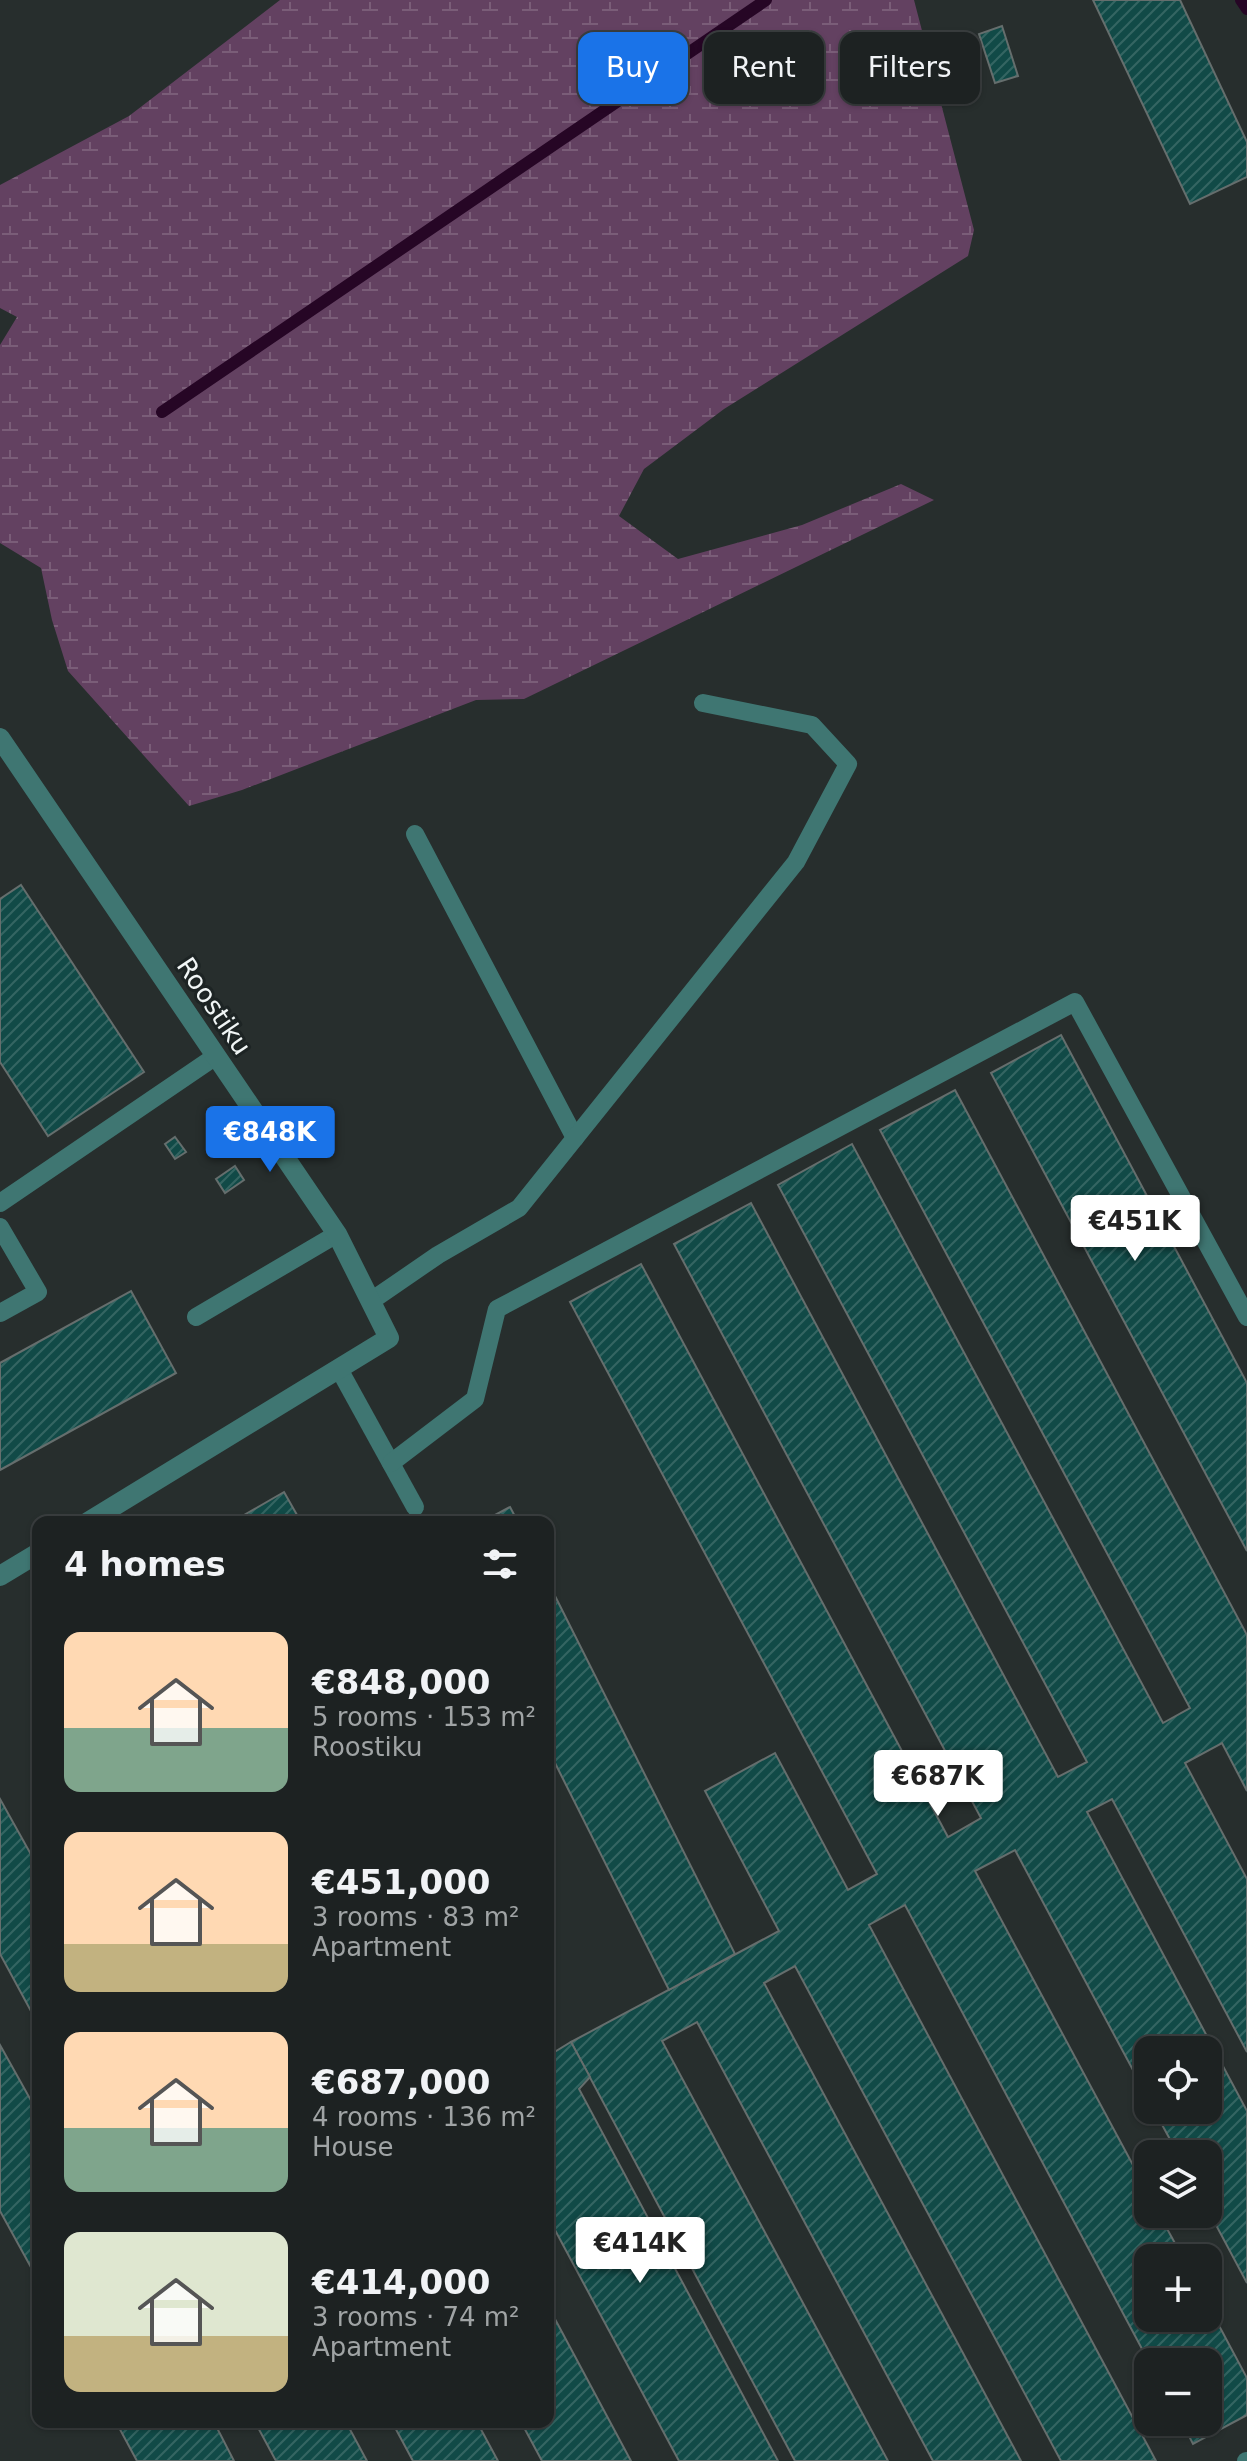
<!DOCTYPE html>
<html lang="en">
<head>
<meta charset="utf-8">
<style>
  body { margin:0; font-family:"DejaVu Sans",sans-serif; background:#252a2a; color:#f1f3f6; height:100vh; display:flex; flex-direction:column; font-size:30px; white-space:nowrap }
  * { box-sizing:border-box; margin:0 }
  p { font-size:26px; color:#a0a4a5 }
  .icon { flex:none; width:44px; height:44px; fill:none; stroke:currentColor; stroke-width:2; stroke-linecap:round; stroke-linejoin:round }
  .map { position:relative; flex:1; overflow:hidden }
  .details { position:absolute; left:32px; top:1516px; width:522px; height:912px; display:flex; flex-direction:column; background:#1d2222; border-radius:16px; box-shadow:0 2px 6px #0004,0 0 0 2px #3b3f40 }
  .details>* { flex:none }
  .banner { position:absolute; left:578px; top:32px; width:548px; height:72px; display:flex; gap:16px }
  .controls { position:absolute; left:1134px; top:2036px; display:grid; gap:16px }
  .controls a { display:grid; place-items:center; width:88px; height:88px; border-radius:16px; background:#1d2222; box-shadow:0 2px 6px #0004,0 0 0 2px #3b3f40; font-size:40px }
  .price { position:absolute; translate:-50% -68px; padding:0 18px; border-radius:8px; background:#fff; color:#222; font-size:26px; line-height:52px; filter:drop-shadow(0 2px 4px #0008) }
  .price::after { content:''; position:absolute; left:50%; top:48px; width:24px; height:18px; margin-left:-12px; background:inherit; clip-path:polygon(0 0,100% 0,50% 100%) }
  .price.active { background:#1a73e8; color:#fff }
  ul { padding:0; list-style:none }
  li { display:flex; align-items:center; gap:24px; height:200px; padding:0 32px }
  li span { display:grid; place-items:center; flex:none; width:224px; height:160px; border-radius:16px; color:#555 }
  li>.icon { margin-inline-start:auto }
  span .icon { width:96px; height:96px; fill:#fffc; stroke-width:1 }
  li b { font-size:34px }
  h2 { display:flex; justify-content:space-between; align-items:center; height:96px; padding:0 32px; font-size:34px }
  .chip { padding:0 28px; border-radius:16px; background:#1d2222; box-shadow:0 2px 6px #0004,0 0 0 2px #3b3f40; font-size:28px; line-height:72px }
  .chip.active { background:#1a73e8; color:#fff }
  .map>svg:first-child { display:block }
  .wetland { fill:url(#wetland-marsh) }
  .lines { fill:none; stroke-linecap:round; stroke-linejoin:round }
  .stream { stroke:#260625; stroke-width:12 }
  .building { fill:url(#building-hatch); stroke:#656e6d; stroke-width:2 }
  .lane { stroke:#3f7672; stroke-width:18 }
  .street { stroke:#3f7672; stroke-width:20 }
  .labels { text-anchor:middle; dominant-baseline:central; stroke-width:6; stroke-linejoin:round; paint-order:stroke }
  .street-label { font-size:26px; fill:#f1f6f6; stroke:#1d2424 }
</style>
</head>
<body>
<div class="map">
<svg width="1247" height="2461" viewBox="0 0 1247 2461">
  <defs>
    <pattern id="wetland-marsh" width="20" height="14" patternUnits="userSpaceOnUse" patternTransform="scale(2)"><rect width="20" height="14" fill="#634161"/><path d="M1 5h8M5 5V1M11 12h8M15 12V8" fill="none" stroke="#7a5d78"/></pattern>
    <pattern id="building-hatch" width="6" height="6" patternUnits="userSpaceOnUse" patternTransform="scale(2)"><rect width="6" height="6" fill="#114a47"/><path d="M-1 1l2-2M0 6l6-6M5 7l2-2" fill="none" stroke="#346562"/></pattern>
  </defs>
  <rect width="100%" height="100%" fill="#272e2d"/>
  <polygon class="wetland" points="280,0 914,0 974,230 968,256 724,409 644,469 619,516 678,559 802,525 901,484 934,500 524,699 476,700 242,790 189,806 68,671 52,620 41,568 0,543 0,345 17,317 0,308 0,185 129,116"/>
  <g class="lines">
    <g class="stream">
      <polyline points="1241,0 1247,9"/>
      <polyline points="162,412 766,0"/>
    </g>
  </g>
  <g class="building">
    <polygon points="1093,0 1180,0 1247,142 1247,177 1190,204"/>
    <polygon points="1002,26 1018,76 995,83 979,34"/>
    <polygon points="21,885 144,1072 48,1136 0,1062 0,899"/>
    <polygon points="1061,1035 1247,1383 1247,1551 991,1073"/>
    <polygon points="955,1090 1247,1635 1247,1791 1222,1743 1185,1763 1247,1879 1247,2052 1112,1799 1087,1812 1247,2111 1247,2283 1208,2210 1208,2154 1178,2154 1154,2110 1208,2110 1208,2050 1148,2050 1148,2098 1015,1850 975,1871 1148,2193 1148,2214 1159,2214 1183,2258 1148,2258 1148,2318 1208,2318 1208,2305 1247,2378 1247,2415 1193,2444 1182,2422 1208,2422 1208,2362 1149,2362 905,1905 869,1925 1156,2461 1061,2461 795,1966 764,1983 1021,2461 933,2461 697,2022 662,2041 888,2461 795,2461 571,2042 779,1931 705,1791 775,1753 848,1890 877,1874 570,1302 641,1264 948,1837 981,1818 674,1244 751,1203 1058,1777 1087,1762 778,1185 852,1144 1163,1723 1190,1708 880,1130"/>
    <polygon points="175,1137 186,1152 175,1159 165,1144"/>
    <polygon points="235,1166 244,1180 225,1193 216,1179"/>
    <polygon points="131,1291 176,1373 0,1470 0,1363"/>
    <polygon points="284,1492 301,1522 232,1522"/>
    <polygon points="510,1507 518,1522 482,1522"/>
    <polygon points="548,1582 735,1954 669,1990 548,1749"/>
    <polygon points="0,1799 38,1867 38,2024 0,1954"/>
    <polygon points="571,2042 590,2077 579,2089 778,2461 679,2461 548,2217 548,2056"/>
    <polygon points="0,2045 38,2113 38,2280 0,2211"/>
    <polygon points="548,2306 631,2461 542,2461 521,2422 548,2422"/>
    <polygon points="116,2422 214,2422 234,2461 137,2461"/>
    <polygon points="255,2422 346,2422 367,2461 276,2461"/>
    <polygon points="392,2422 477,2422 498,2461 413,2461"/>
  </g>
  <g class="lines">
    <g class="lane">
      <polyline points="415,834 575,1138"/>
      <polyline points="0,1203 216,1056"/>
      <polyline points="0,1227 38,1292 0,1313"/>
      <polyline points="371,1301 438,1255 519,1208 796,862 848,764 812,725 703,703"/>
      <polyline points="196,1317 337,1234"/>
      <polyline points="339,1369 415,1507"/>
      <polyline points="391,1463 475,1399 497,1309 1075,1002 1247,1317"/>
      <polyline points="1246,2461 1247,2461"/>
    </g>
    <g class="street">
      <polyline points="0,738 337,1234 389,1338 88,1522"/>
      <polyline points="0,1576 38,1553"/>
    </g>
  </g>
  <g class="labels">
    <g class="street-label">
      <text transform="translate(214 1006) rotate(56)">Roostiku</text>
    </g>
  </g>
</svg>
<div class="controls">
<a><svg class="icon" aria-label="locate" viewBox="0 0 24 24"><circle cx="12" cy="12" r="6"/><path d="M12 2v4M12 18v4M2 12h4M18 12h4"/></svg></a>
<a><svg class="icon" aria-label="layers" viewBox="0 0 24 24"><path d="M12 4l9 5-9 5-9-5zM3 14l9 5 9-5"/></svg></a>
<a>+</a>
<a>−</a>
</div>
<b class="price active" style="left:270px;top:1174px">€848K</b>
<b class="price" style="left:1135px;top:1263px">€451K</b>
<b class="price" style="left:938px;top:1818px">€687K</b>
<b class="price" style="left:640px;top:2285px">€414K</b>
<div class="banner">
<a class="chip active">Buy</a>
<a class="chip">Rent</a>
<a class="chip">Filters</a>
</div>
<section class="details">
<h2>4 homes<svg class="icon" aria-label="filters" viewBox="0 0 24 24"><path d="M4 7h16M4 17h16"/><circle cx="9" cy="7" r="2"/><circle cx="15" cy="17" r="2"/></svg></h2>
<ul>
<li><span style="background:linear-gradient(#ffd9b3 60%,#7fa58c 0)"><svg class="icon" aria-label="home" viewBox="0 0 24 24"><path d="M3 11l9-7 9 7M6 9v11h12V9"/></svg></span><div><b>€848,000</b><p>5 rooms · 153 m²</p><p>Roostiku</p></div></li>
<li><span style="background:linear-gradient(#ffd9b3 70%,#c2b280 0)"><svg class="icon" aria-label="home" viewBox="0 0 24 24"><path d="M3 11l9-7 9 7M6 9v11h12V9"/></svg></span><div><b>€451,000</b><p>3 rooms · 83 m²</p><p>Apartment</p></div></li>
<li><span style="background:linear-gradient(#ffd9b3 60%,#7fa58c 0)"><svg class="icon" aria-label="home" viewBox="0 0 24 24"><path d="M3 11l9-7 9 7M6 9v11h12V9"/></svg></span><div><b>€687,000</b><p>4 rooms · 136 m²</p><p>House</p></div></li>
<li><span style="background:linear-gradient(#dfe7d0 65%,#c2b280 0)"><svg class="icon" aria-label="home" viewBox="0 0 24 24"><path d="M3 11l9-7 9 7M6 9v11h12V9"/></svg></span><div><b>€414,000</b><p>3 rooms · 74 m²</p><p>Apartment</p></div></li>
</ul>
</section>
</div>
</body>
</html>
